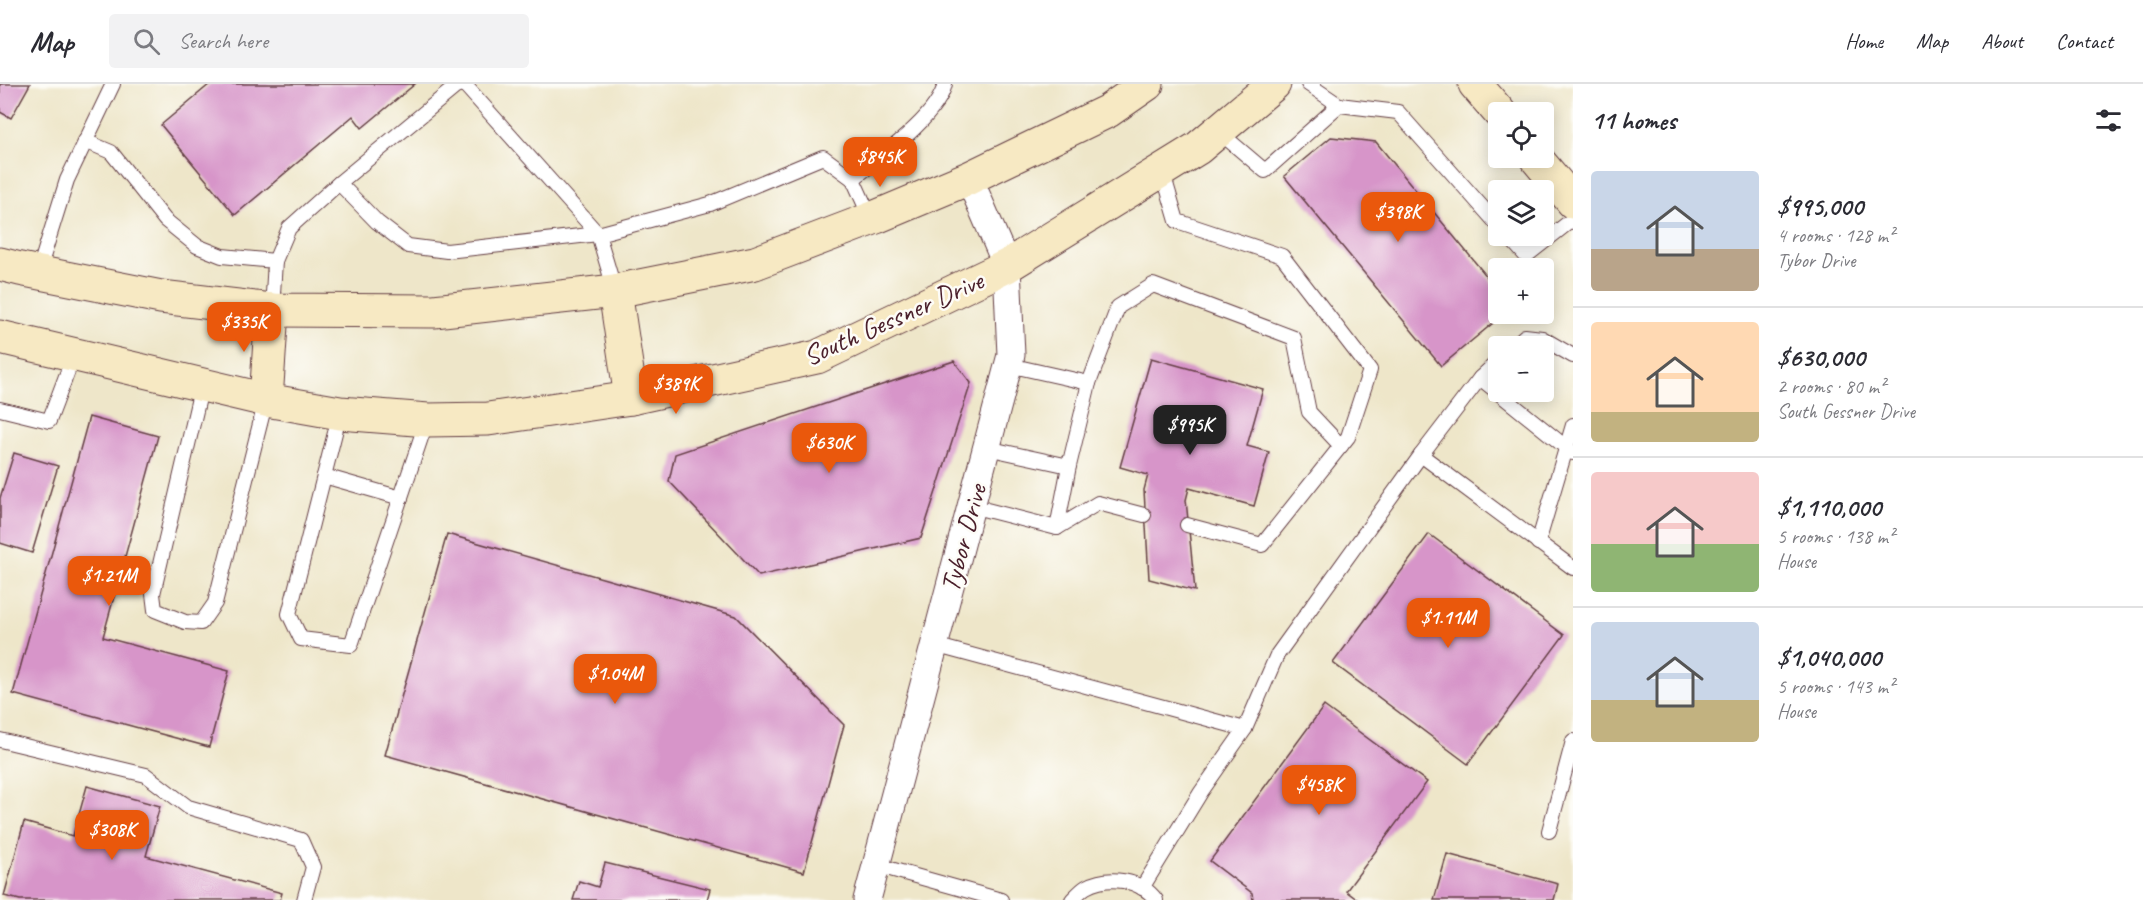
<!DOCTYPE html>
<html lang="en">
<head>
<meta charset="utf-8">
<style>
  body { margin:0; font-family:Caveat,sans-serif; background:#f2f2f3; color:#2b2b33; height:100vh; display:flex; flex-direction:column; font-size:22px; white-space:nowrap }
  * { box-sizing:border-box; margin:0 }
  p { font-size:20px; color:#7c7c81 }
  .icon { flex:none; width:33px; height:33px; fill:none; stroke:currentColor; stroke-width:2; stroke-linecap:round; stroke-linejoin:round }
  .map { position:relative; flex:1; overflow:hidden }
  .details { display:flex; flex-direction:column; background:#fff; width:570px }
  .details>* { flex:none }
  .fabs { position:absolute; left:1488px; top:18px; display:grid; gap:12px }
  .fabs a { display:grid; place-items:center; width:66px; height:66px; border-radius:6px; background:#fff; box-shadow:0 3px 15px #0003; font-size:30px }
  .price { position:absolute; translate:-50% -51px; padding:0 14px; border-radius:12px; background:#ea580c; color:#fff; font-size:20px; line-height:39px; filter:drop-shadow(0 2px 3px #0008) }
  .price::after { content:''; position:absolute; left:50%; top:36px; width:18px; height:14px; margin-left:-9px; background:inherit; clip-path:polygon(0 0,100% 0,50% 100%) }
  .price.current { background:#222; color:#fff }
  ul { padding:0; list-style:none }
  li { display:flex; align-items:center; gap:18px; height:150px; padding:0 18px }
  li+li { border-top:2px solid #e1e1e2 }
  li span { display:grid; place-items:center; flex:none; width:168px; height:120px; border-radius:6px; color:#555 }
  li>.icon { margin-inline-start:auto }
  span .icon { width:72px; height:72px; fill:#fffc; stroke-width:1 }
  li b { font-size:26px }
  h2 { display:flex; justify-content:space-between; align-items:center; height:72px; padding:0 18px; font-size:26px }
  header { display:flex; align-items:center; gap:36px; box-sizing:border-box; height:84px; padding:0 30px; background:#fff; border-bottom:2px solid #e1e1e2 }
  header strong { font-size:28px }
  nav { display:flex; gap:33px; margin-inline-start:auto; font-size:21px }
  .search { width:420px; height:54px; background:#f2f2f3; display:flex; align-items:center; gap:15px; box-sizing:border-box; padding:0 21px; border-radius:6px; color:#7c7c81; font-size:22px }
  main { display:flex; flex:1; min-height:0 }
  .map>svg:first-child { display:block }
  .building { fill:#d795c9 }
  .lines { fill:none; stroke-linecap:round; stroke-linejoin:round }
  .lane-casing { stroke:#633d43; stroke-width:16 }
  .street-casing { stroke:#633d43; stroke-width:29 }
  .secondary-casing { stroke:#633d43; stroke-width:35 }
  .lane { stroke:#fff; stroke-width:14 }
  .street { stroke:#fff; stroke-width:27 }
  .secondary { stroke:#f7e9c3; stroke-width:33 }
  .labels { text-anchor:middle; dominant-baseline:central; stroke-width:5; stroke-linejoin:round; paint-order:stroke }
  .street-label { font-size:28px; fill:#4a1f2b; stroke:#fdfcf7 }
</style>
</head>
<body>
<header>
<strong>Map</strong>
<div class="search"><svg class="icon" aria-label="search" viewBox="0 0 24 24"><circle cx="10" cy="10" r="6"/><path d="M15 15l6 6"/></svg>Search here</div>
<nav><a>Home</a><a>Map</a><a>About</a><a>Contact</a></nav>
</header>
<main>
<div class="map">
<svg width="1573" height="816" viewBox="0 0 1573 816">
  <rect width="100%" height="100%" fill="#fdfcf7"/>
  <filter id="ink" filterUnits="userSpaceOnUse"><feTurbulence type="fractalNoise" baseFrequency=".0167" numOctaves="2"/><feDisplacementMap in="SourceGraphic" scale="12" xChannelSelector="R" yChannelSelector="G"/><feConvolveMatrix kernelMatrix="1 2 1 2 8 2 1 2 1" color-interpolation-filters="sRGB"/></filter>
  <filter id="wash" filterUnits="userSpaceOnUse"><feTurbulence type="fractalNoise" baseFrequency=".008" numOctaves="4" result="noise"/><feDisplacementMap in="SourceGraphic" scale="24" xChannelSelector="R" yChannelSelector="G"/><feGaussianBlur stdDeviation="1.35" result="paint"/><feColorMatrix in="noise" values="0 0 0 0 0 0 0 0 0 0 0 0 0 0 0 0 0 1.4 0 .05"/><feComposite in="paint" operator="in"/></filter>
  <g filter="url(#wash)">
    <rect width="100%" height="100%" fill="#eee6c9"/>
    <g id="blocks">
      <g class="building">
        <polygon points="0,0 30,0 11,34 0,28"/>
        <polygon points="210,0 415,0 362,44 353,32 235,131 161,41"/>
        <polygon points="1331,53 1376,58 1498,206 1498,230 1504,230 1441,282 1284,92"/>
        <polygon points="1151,274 1263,305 1247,362 1269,368 1254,422 1189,404 1186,416 1195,507 1149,495 1144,406 1148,391 1120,383"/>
        <polygon points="954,277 971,299 921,454 759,492 669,397 675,370"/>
        <polygon points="89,333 158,352 103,553 229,587 209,663 13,610"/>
        <polygon points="14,369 58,382 32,469 0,459 0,414"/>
        <polygon points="447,450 736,532 844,641 804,788 385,671"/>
        <polygon points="1429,450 1564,551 1468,680 1333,579"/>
        <polygon points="1324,622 1427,698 1346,807 1358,816 1253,816 1252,809 1210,777"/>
        <polygon points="87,702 160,722 146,772 282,809 280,816 20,816 4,812 24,738 73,752"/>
        <polygon points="1447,770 1558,800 1554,816 1434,816"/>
        <polygon points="605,779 710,805 707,816 573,816 579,797 598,803"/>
      </g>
    </g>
  </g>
  <g filter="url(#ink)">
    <use href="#blocks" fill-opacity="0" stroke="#633d43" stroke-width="1.5"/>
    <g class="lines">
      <g class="lane-casing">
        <g id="lane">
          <polyline points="464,0 598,150 615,207"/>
          <polyline points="1308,0 1339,21 1398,28 1498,141"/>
          <polyline points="1218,47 1265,87 1339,21"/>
          <polyline points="85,57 111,68 165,136 197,162 222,172 275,177"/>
          <polyline points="1162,86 1177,137 1282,172 1370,286 1348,353 1262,461 1187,441"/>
          <polyline points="339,99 377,138 408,162 447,167 598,150 710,120 823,73 853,95"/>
          <path d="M871,135L853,95C880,73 937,34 945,0"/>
          <polyline points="1508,152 1526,172 1573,135"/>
          <polyline points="38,189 67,96 113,0"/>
          <polyline points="272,226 275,177 289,144 339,99 459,0"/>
          <polyline points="1514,262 1525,252 1542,254 1573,272"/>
          <polyline points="1009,281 1089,299 1069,382 1057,444"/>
          <polyline points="1480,294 1498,277"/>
          <polyline points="1089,299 1118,223 1153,201 1294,254 1309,328 1341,362"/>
          <polyline points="202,301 153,510 155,526 185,538 201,539 215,519 266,316"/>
          <polyline points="0,325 49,337 74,271"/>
          <polyline points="340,329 289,530 301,555 351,561 427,336"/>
          <polyline points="987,364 1069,382"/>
          <polyline points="1421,371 1573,484"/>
          <polyline points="324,392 401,414"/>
          <polyline points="971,422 1057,444 1098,419 1144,431"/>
          <polyline points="1538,459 1573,341"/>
          <polyline points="934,561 1245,645"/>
          <polyline points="0,656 146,691 188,723 301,756 313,783 304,816"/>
          <polyline points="1549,747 1573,657"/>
          <polyline points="876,781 1001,816"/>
          <polyline points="1142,804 1201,708 1245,645 1277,571 1421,371 1480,294 1573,369"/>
          <path d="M1072,816C1076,812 1081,806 1086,803C1108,791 1141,795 1156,816"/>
        </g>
      </g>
      <g class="street-casing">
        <polyline id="street" points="867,816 1011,271 1007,182 969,94"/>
      </g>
      <g class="secondary-casing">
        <g id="secondary">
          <polyline points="1475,0 1499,28"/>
          <polyline points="1536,74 1573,118"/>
          <polyline points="0,180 20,185 161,213 272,226 434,227 615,207 755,179 876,133 969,94 1108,27 1147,0"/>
          <polyline points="615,207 631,314"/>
          <polyline points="0,253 266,316 340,329 428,336 488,335 631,314 817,273 1007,182 1198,64 1274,0"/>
          <polyline points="266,316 272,226"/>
        </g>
      </g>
      <use href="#lane" class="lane"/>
      <use href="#street" class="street"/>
      <use href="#secondary" class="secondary"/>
    </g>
  </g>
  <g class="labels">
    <g class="street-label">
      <text transform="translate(893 234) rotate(-24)">South Gessner Drive</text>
      <text transform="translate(963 454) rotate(-75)">Tybor Drive</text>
    </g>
  </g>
</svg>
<div class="fabs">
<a><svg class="icon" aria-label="locate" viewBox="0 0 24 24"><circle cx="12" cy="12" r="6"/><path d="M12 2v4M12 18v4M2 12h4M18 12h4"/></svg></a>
<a><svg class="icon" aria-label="layers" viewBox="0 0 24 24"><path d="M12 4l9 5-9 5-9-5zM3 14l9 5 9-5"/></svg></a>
<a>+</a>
<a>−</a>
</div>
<b class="price" style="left:880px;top:104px">$845K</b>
<b class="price" style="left:1398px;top:159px">$398K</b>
<b class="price" style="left:244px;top:269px">$335K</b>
<b class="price" style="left:676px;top:331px">$389K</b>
<b class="price current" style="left:1190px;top:372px">$995K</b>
<b class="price" style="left:829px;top:390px">$630K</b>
<b class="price" style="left:109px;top:523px">$1.21M</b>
<b class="price" style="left:1448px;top:565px">$1.11M</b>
<b class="price" style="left:615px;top:621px">$1.04M</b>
<b class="price" style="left:1319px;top:732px">$458K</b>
<b class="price" style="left:112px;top:777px">$308K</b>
</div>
<section class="details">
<h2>11 homes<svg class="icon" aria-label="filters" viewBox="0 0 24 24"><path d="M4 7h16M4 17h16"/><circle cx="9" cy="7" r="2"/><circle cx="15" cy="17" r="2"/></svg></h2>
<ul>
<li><span style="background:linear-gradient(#c9d6e8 65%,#b9a48a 0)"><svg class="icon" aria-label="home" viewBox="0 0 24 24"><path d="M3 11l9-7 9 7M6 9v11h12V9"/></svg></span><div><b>$995,000</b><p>4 rooms · 128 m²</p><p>Tybor Drive</p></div></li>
<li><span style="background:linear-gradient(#ffd9b3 75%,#c2b280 0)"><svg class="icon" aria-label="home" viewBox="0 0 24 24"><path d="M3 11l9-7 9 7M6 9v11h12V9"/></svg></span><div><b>$630,000</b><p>2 rooms · 80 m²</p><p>South Gessner Drive</p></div></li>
<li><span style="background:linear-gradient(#f6c9c9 60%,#8fb573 0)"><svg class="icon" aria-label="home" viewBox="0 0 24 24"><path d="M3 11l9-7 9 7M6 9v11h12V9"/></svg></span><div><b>$1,110,000</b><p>5 rooms · 138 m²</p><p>House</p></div></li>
<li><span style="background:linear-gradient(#c9d6e8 65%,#c2b280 0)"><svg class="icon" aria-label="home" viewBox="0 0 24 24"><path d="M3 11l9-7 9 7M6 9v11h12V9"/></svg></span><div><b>$1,040,000</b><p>5 rooms · 143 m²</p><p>House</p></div></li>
</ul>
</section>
</main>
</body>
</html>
